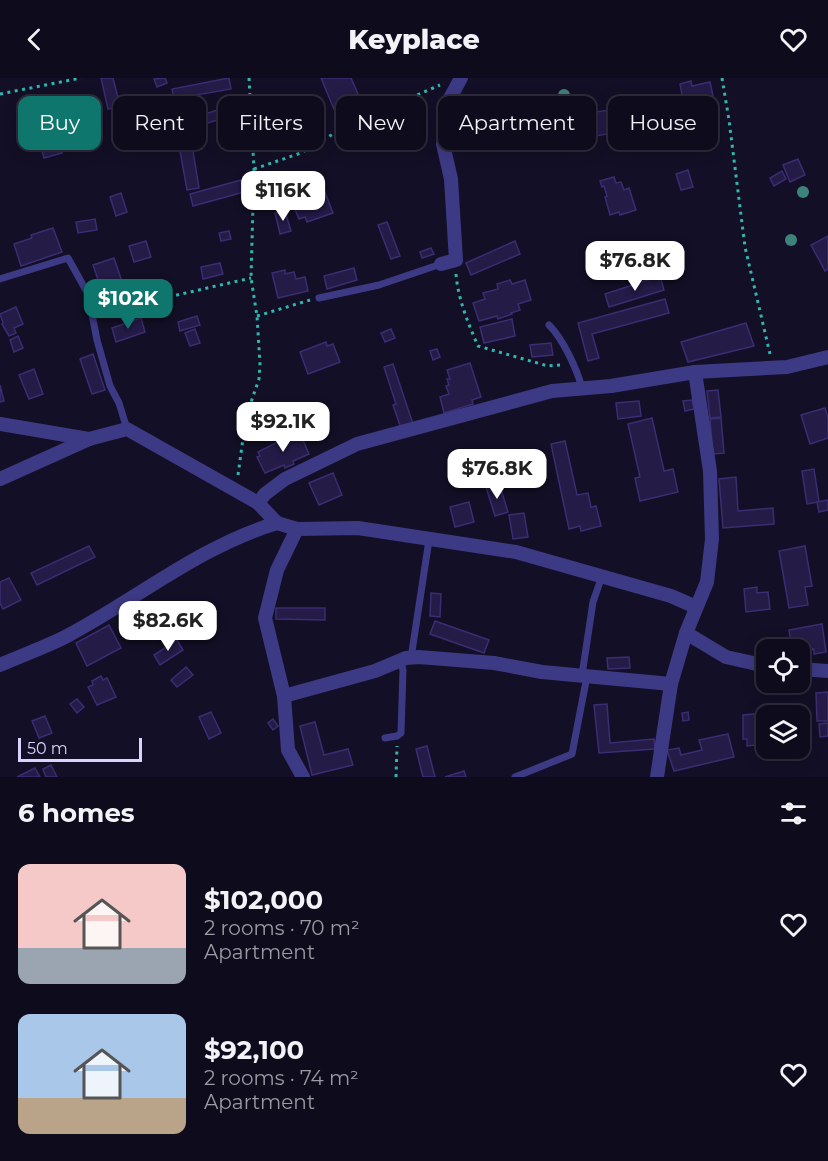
<!DOCTYPE html>
<html lang="en">
<head>
<meta charset="utf-8">
<style>
  body { margin:0; font-family:Montserrat,sans-serif; background:#171425; color:#f1f3f6; height:100vh; display:flex; flex-direction:column; font-size:22px; white-space:nowrap }
  * { box-sizing:border-box; margin:0 }
  p { font-size:20px; color:#9b9ba3 }
  .icon { flex:none; width:33px; height:33px; fill:none; stroke:currentColor; stroke-width:2; stroke-linecap:round; stroke-linejoin:round }
  .map { position:relative; height:699px; overflow:hidden }
  .drawer { display:flex; flex-direction:column; background:#0e0b1c; flex:1 }
  .drawer>* { flex:none }
  .guide { position:absolute; left:18px; top:18px; width:792px; height:54px; display:flex; gap:12px }
  .tools { position:absolute; left:756px; top:561px; display:grid; gap:12px }
  .tools a { display:grid; place-items:center; width:54px; height:54px; border-radius:12px; background:#0e0b1c; box-shadow:0 3px 15px #0003,0 0 0 2px #2e2b3b; font-size:30px }
  .scale { position:absolute; left:18px; bottom:15px; width:124px; box-sizing:border-box; padding-left:6px; border:3px solid #d9d4ff; border-top:0; font-size:16px; line-height:21px; white-space:nowrap; color:#d9d4ff; -webkit-text-stroke:4px #130f26; paint-order:stroke }
  .price { position:absolute; translate:-50% -51px; padding:0 14px; border-radius:12px; background:#fff; color:#222; font-size:20px; line-height:39px; filter:drop-shadow(0 2px 3px #0008) }
  .price::after { content:''; position:absolute; left:50%; top:36px; width:18px; height:14px; margin-left:-9px; background:inherit; clip-path:polygon(0 0,100% 0,50% 100%) }
  .price.current { background:#0f766e; color:#fff }
  ul { padding:0; list-style:none }
  li { display:flex; align-items:center; gap:18px; height:150px; padding:0 18px }
  li span { display:grid; place-items:center; flex:none; width:168px; height:120px; border-radius:12px; color:#555 }
  li>.icon { margin-inline-start:auto }
  span .icon { width:72px; height:72px; fill:#fffc; stroke-width:1 }
  li b { font-size:26px }
  h2 { display:flex; justify-content:space-between; align-items:center; height:72px; padding:0 18px; font-size:26px }
  .chip { padding:0 21px; border-radius:12px; background:#0e0b1c; box-shadow:0 3px 15px #0003,0 0 0 2px #2e2b3b; font-size:21px; line-height:54px }
  .chip.current { background:#0f766e; color:#fff }
  header { display:flex; justify-content:space-between; align-items:center; height:78px; padding:0 18px; background:#0e0b1c; font-size:27px; font-weight:800 }
  .map>svg:first-child { display:block }
  .building { fill:#241b47; stroke:#3b2d73; stroke-width:1.5 }
  .lines { fill:none; stroke-linecap:round; stroke-linejoin:round }
  .path { stroke:#2fb8b0; stroke-width:3; stroke-dasharray:3 4.5; stroke-linecap:butt }
  .service { stroke:#3d3a85; stroke-width:7 }
  .minor { stroke:#3d3a85; stroke-width:14 }
  .tree { fill:#3d827b }
</style>
</head>
<body>
<header><svg class="icon" aria-label="back" viewBox="0 0 24 24"><path d="M15 5l-7 7 7 7"/></svg>Keyplace<svg class="icon" aria-label="heart" viewBox="0 0 24 24"><path d="M12 20l-8-8c-3-5 5-10 8-4 3-6 11-1 8 4z"/></svg></header>
<div class="map">
<svg width="828" height="699" viewBox="0 0 828 699">
  <rect width="100%" height="100%" fill="#130f26"/>
  <g class="building">
    <polygon points="101,0 113,0 120,28 108,31"/>
    <polygon points="165,0 167,5 157,9 154,1"/>
    <polygon points="229,0 231,11 174,21 172,11"/>
    <polygon points="321,0 351,0 365,32 339,43"/>
    <polygon points="691,3 692,8 710,4 714,22 702,25 702,28 692,31 691,27 683,29 681,22 683,22 680,6"/>
    <polygon points="243,24 246,33 192,50 189,41"/>
    <polygon points="662,26 667,45 655,47 651,29"/>
    <polygon points="642,31 644,50 590,59 587,35 611,32 612,35"/>
    <polygon points="546,32 553,58 543,61 544,64 533,67 530,60 527,61 520,39"/>
    <polygon points="53,42 62,75 44,80 35,47"/>
    <polygon points="200,59 202,71 193,73 199,110 187,112 178,62"/>
    <polygon points="798,81 805,97 790,104 783,87"/>
    <polygon points="688,92 693,109 681,112 676,96"/>
    <polygon points="782,93 786,101 774,108 770,100"/>
    <polygon points="614,99 616,105 621,104 624,112 629,110 636,132 620,137 619,134 610,137 605,119 607,118 604,108 602,109 600,103"/>
    <polygon points="241,102 244,114 193,128 190,116"/>
    <polygon points="325,114 333,135 307,144 305,139 299,141 294,129 308,121 309,124 319,120 318,117"/>
    <polygon points="121,115 127,134 116,138 110,119"/>
    <polygon points="285,133 291,153 280,156 275,135"/>
    <polygon points="95,141 97,152 78,155 76,144"/>
    <polygon points="387,144 400,178 391,181 378,147"/>
    <polygon points="53,150 62,174 21,188 14,166 32,160 31,157"/>
    <polygon points="229,153 231,161 221,163 219,155"/>
    <polygon points="828,158 828,191 825,193 811,167"/>
    <polygon points="146,163 151,179 134,184 129,168"/>
    <polygon points="515,163 520,176 471,197 466,185"/>
    <polygon points="431,170 434,176 422,180 420,174"/>
    <polygon points="114,180 128,221 107,228 93,187"/>
    <polygon points="220,185 223,196 203,201 201,189"/>
    <polygon points="354,190 357,202 327,211 324,198"/>
    <polygon points="285,192 285,196 294,194 296,201 305,199 308,213 278,220 272,195"/>
    <polygon points="660,198 664,212 609,229 605,216"/>
    <polygon points="510,202 512,206 525,202 531,222 518,226 520,232 511,235 512,236 498,241 497,238 479,243 473,225 485,221 483,215 498,211 497,206"/>
    <polygon points="665,221 669,235 592,256 599,280 588,283 578,245"/>
    <polygon points="16,229 23,246 14,250 16,255 9,258 2,246 3,245 0,236"/>
    <polygon points="197,238 200,247 180,253 178,244"/>
    <polygon points="141,240 145,254 116,264 112,250"/>
    <polygon points="512,241 515,258 484,265 480,249"/>
    <polygon points="746,245 754,268 688,284 681,264"/>
    <polygon points="195,251 200,265 190,268 185,255"/>
    <polygon points="391,251 395,260 385,264 381,255"/>
    <polygon points="18,258 23,270 14,274 10,262"/>
    <polygon points="326,264 327,268 333,266 340,284 308,296 300,274"/>
    <polygon points="551,265 553,277 532,279 530,267"/>
    <polygon points="437,271 440,279 433,282 430,273"/>
    <polygon points="93,276 105,312 92,316 80,281"/>
    <polygon points="470,285 481,319 472,322 473,326 444,335 440,319 449,316 446,308 449,307 447,301 450,301 447,292"/>
    <polygon points="393,286 413,346 401,350 393,327 396,326 384,289"/>
    <polygon points="34,291 43,316 29,321 19,297"/>
    <polygon points="0,307 4,323 0,324"/>
    <polygon points="718,312 721,339 710,340 707,313"/>
    <polygon points="692,322 694,331 685,333 683,323"/>
    <polygon points="639,323 641,338 618,341 616,325"/>
    <polygon points="825,330 828,340 828,360 810,366 801,337"/>
    <polygon points="652,340 664,393 673,391 678,414 640,423 635,400 640,399 628,346"/>
    <polygon points="721,340 724,375 713,376 710,341"/>
    <polygon points="299,353 309,376 293,383 294,386 285,390 284,387 265,395 257,379 260,378 258,374"/>
    <polygon points="565,363 577,417 588,415 591,429 596,428 601,448 581,453 580,448 569,451 551,366"/>
    <polygon points="491,381 498,403 483,407 477,385"/>
    <polygon points="814,391 819,424 807,426 802,393"/>
    <polygon points="333,395 342,417 319,427 309,405"/>
    <polygon points="736,399 738,433 773,430 774,446 723,450 719,401"/>
    <polygon points="499,405 508,434 495,438 486,409"/>
    <polygon points="828,422 828,432 819,434 817,424"/>
    <polygon points="469,424 474,444 455,449 450,429"/>
    <polygon points="524,435 528,459 513,461 509,437"/>
    <polygon points="89,468 95,479 37,507 31,495"/>
    <polygon points="805,468 812,508 805,509 808,527 789,530 779,473"/>
    <polygon points="9,500 21,522 3,531 0,525 0,504"/>
    <polygon points="757,509 757,515 768,514 770,531 746,534 744,511"/>
    <polygon points="431,515 441,516 440,539 430,538"/>
    <polygon points="276,530 325,530 325,542 276,541"/>
    <polygon points="144,537 148,542 143,546 139,540"/>
    <polygon points="435,543 489,562 484,575 430,556"/>
    <polygon points="822,546 826,574 814,576 814,571 800,574 800,572 792,572 789,552"/>
    <polygon points="109,547 121,570 87,588 76,565"/>
    <polygon points="177,562 183,572 160,587 154,577"/>
    <polygon points="629,579 630,590 608,591 607,580"/>
    <polygon points="186,589 193,597 177,609 171,602"/>
    <polygon points="101,598 103,602 107,600 116,619 97,627 88,609 93,607 92,603"/>
    <polygon points="828,614 828,643 817,643 816,615"/>
    <polygon points="77,621 84,629 77,635 70,626"/>
    <polygon points="607,626 610,665 654,661 655,671 599,675 594,627"/>
    <polygon points="211,634 221,655 209,661 199,639"/>
    <polygon points="688,634 689,642 683,643 682,635"/>
    <polygon points="765,635 766,666 747,668 747,661 743,661 743,637"/>
    <polygon points="45,638 52,655 39,660 32,643"/>
    <polygon points="273,641 278,648 273,652 268,645"/>
    <polygon points="315,644 324,677 348,671 353,687 312,697 300,648"/>
    <polygon points="828,645 828,658 820,659 819,646"/>
    <polygon points="728,656 734,679 674,693 667,672 679,670 681,677 702,672 699,662"/>
    <polygon points="808,656 810,667 800,669 800,657"/>
    <polygon points="427,668 435,699 423,699 416,671"/>
    <polygon points="51,687 57,699 46,699 43,691"/>
    <polygon points="35,690 40,699 17,699"/>
    <polygon points="464,693 466,699 445,699"/>
  </g>
  <g class="lines">
    <g class="path">
      <polyline points="722,0 729,42 745,169 770,276"/>
      <polyline points="0,16 81,0"/>
      <polyline points="254,91 301,75 350,46 440,7"/>
      <path d="M456,196C458,221 468,245 478,268L548,288L560,287"/>
      <polyline points="103,234 251,200"/>
      <polyline points="257,238 310,222"/>
      <polyline points="238,397 246,339 259,301 260,286 257,238 251,200 254,91 249,0"/>
      <polyline points="396,699 397,668"/>
    </g>
    <g class="service">
      <polyline points="0,201 68,180 88,216 97,262 110,308 119,325 127,351"/>
      <polyline points="319,220 379,207 441,186"/>
      <path d="M549,247C563,261 577,291 582,310"/>
      <polyline points="411,580 429,462"/>
      <polyline points="582,597 593,524 602,498"/>
      <polyline points="385,660 397,658 401,655 403,592 400,582"/>
      <polyline points="515,699 572,676 587,598"/>
    </g>
    <g class="minor">
      <polyline points="441,186 456,182 451,101 443,66 448,24 461,0"/>
      <polyline points="0,346 89,361"/>
      <polyline points="0,401 89,361 127,351 258,425 277,445 297,451 358,450 516,474 671,518 696,529"/>
      <polyline points="258,425 265,416 285,401 357,366 552,313 611,308 695,294 787,289 828,279"/>
      <polyline points="297,451 277,492 265,540 284,618 288,672 303,699"/>
      <polyline points="686,555 726,579 766,588"/>
      <path d="M0,587C22,577 46,569 67,558C137,521 200,468 277,445"/>
      <polyline points="800,591 828,593"/>
      <polyline points="284,618 375,593 406,580 419,579 494,585 542,594 671,606"/>
      <polyline points="657,699 671,606 686,555 707,504 712,461 710,393 695,294"/>
    </g>
  </g>
  <g class="tree">
    <circle cx="564" cy="17" r="6"/>
    <circle cx="803" cy="114" r="6"/>
    <circle cx="791" cy="162" r="6"/>
  </g>
</svg>
<div class="tools">
<a><svg class="icon" aria-label="locate" viewBox="0 0 24 24"><circle cx="12" cy="12" r="6"/><path d="M12 2v4M12 18v4M2 12h4M18 12h4"/></svg></a>
<a><svg class="icon" aria-label="layers" viewBox="0 0 24 24"><path d="M12 4l9 5-9 5-9-5zM3 14l9 5 9-5"/></svg></a>
</div>
<div class="scale">50 m</div>
<b class="price" style="left:283px;top:144px">$116K</b>
<b class="price" style="left:635px;top:214px">$76.8K</b>
<b class="price current" style="left:128px;top:252px">$102K</b>
<b class="price" style="left:283px;top:375px">$92.1K</b>
<b class="price" style="left:497px;top:422px">$76.8K</b>
<b class="price" style="left:168px;top:574px">$82.6K</b>
<div class="guide">
<a class="chip current">Buy</a>
<a class="chip">Rent</a>
<a class="chip">Filters</a>
<a class="chip">New</a>
<a class="chip">Apartment</a>
<a class="chip">House</a>
</div>
</div>
<section class="drawer">
<h2>6 homes<svg class="icon" aria-label="filters" viewBox="0 0 24 24"><path d="M4 7h16M4 17h16"/><circle cx="9" cy="7" r="2"/><circle cx="15" cy="17" r="2"/></svg></h2>
<ul>
<li><span style="background:linear-gradient(#f6c9c9 70%,#9aa5b1 0)"><svg class="icon" aria-label="home" viewBox="0 0 24 24"><path d="M3 11l9-7 9 7M6 9v11h12V9"/></svg></span><div><b>$102,000</b><p>2 rooms · 70 m²</p><p>Apartment</p></div><svg class="icon" aria-label="heart" viewBox="0 0 24 24"><path d="M12 20l-8-8c-3-5 5-10 8-4 3-6 11-1 8 4z"/></svg></li>
<li><span style="background:linear-gradient(#a9c7e8 70%,#b9a48a 0)"><svg class="icon" aria-label="home" viewBox="0 0 24 24"><path d="M3 11l9-7 9 7M6 9v11h12V9"/></svg></span><div><b>$92,100</b><p>2 rooms · 74 m²</p><p>Apartment</p></div><svg class="icon" aria-label="heart" viewBox="0 0 24 24"><path d="M12 20l-8-8c-3-5 5-10 8-4 3-6 11-1 8 4z"/></svg></li>
</ul>
</section>
</body>
</html>
